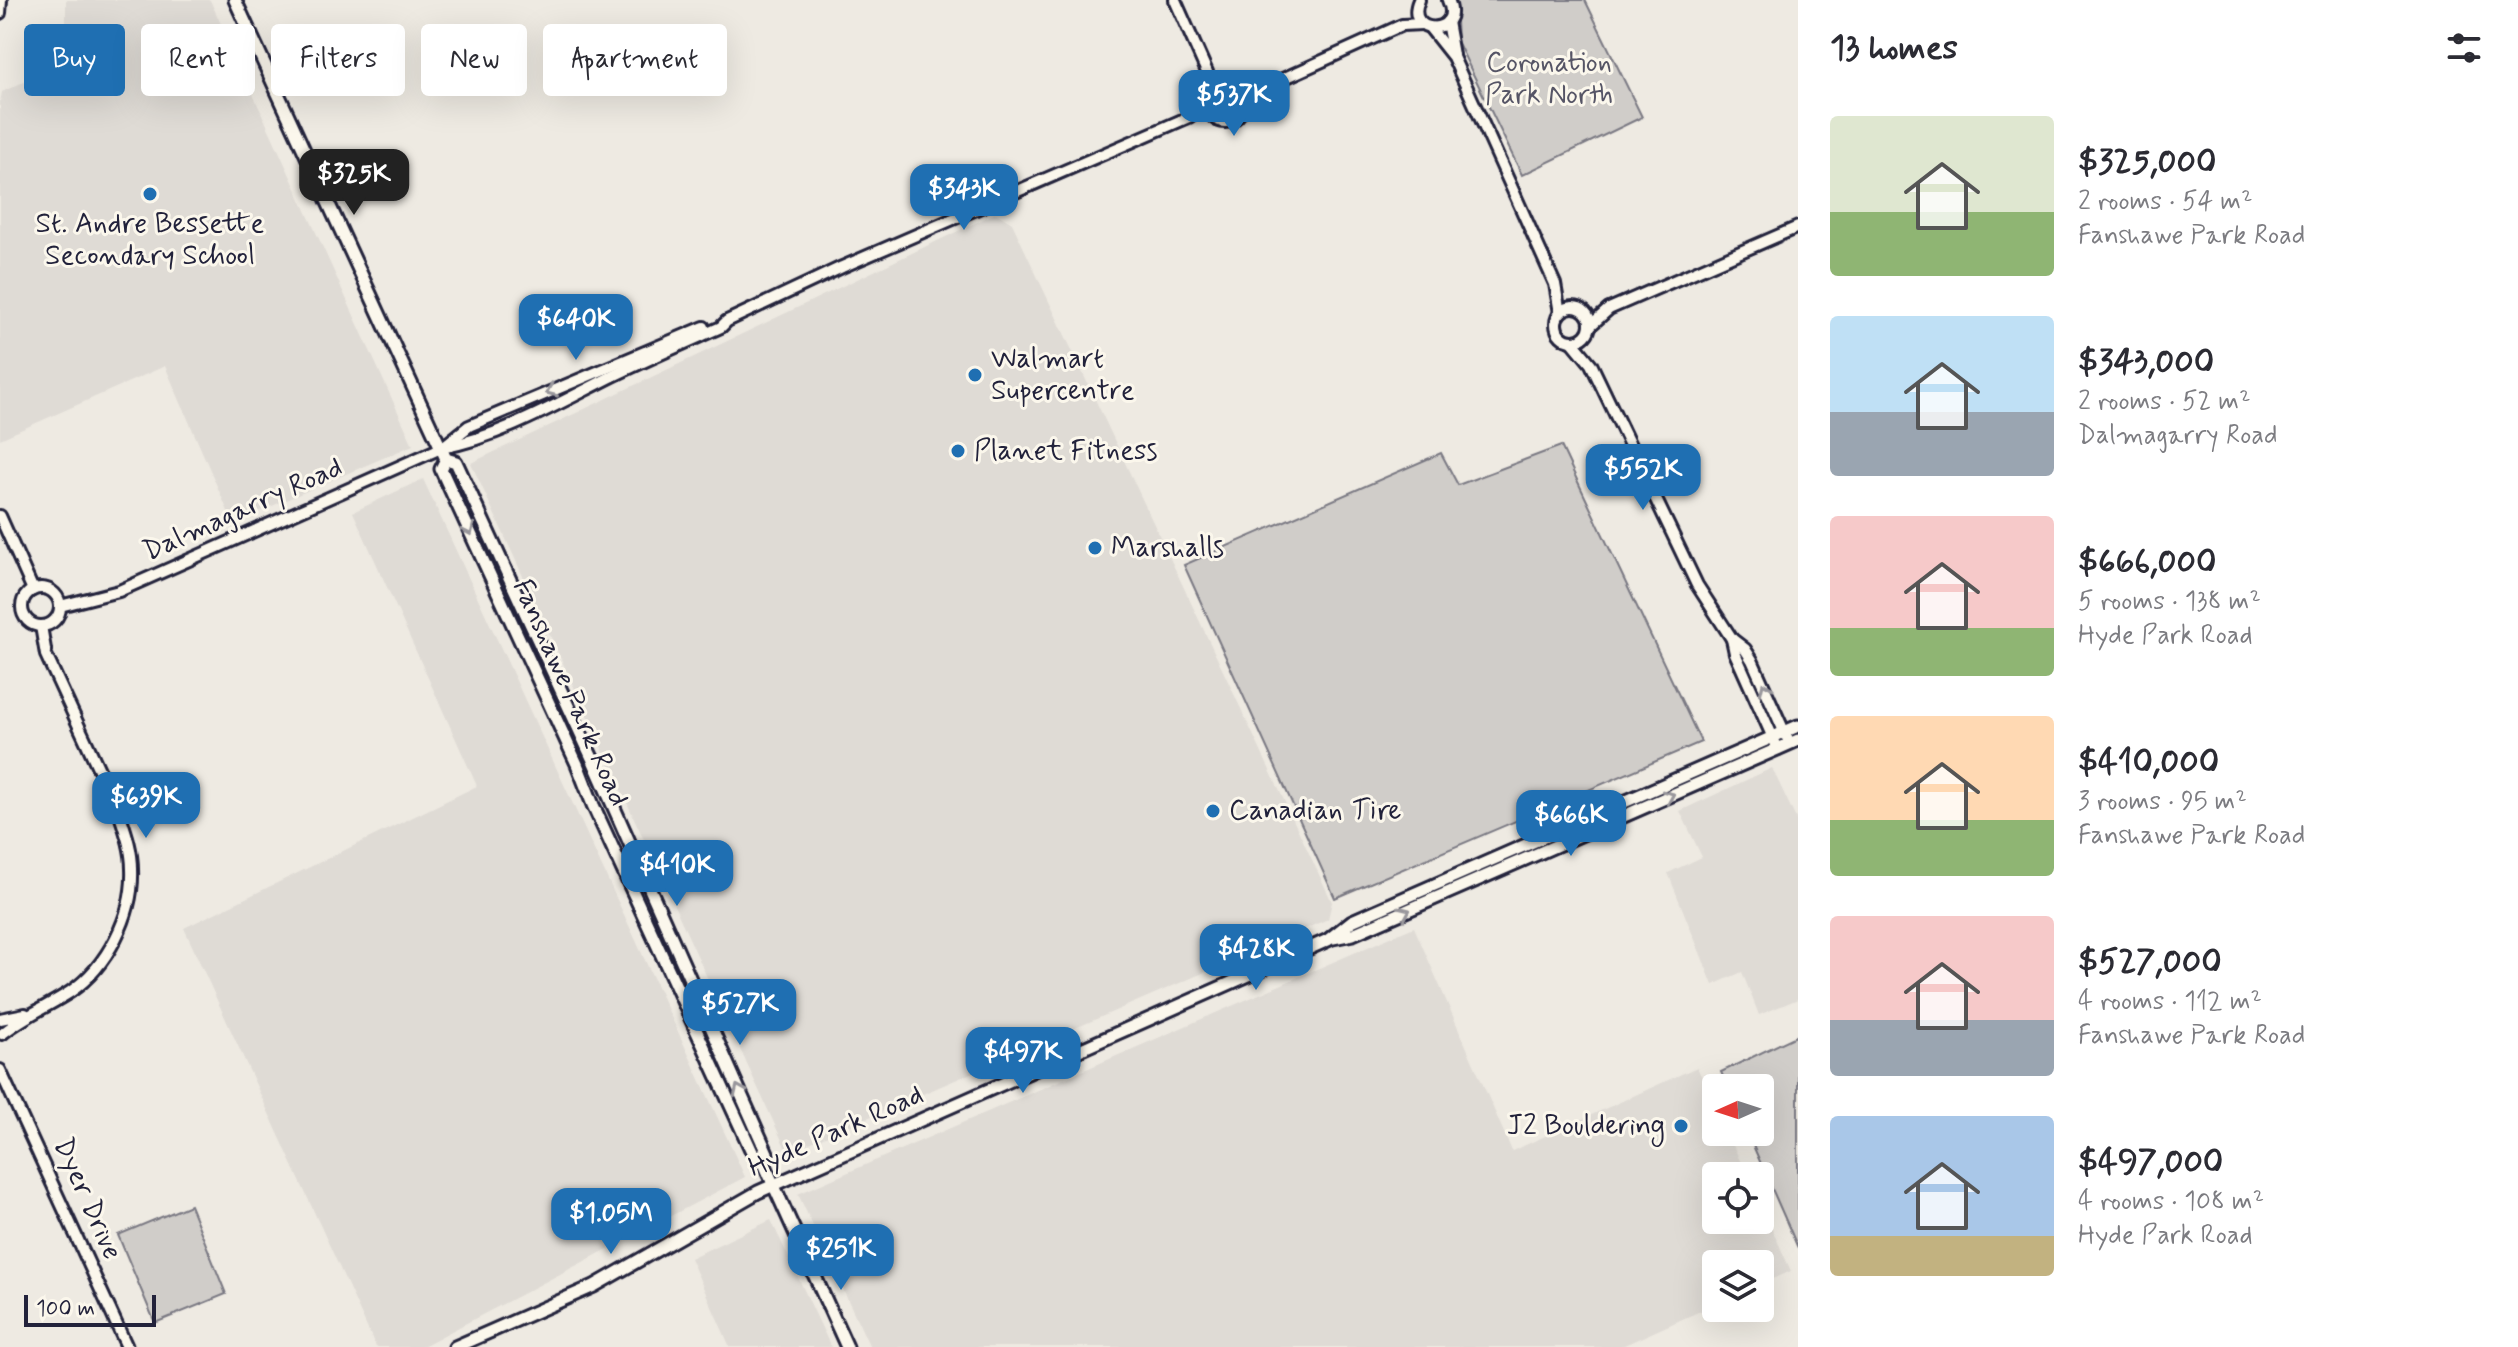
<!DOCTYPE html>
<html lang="en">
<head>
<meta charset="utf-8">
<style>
  body { margin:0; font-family:Mynerve,sans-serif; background:#f2f2f3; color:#2b2b33; height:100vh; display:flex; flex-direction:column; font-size:30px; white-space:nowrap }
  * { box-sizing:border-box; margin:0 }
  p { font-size:26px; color:#7c7c81 }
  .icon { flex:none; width:44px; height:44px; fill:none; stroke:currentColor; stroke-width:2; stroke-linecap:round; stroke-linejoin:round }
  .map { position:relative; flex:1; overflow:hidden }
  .details { display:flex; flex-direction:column; background:#fff; width:720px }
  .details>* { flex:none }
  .banner { position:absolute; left:24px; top:24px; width:760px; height:72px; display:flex; gap:16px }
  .needle { width:52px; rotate:267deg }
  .buttons { position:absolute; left:1702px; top:1074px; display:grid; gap:16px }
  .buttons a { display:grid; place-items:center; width:72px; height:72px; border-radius:8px; background:#fff; box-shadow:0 8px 32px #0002; font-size:40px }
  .scale { position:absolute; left:24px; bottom:20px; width:132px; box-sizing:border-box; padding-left:8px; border:4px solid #22223b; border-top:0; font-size:22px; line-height:28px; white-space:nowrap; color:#22223b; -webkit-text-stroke:6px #fbf7ec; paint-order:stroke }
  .price { position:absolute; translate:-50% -68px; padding:0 18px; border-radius:16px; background:#1f6fb2; color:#fff; font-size:26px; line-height:52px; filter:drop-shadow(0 2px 4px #0008) }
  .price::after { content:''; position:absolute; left:50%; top:48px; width:24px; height:18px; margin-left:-12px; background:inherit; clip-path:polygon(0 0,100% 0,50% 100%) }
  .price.selected { background:#222; color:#fff }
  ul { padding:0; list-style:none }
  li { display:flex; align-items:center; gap:24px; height:200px; padding:0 32px }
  li span { display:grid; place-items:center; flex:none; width:224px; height:160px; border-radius:8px; color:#555 }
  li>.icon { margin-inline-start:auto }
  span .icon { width:96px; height:96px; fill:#fffc; stroke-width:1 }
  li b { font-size:34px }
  h2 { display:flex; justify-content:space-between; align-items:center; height:96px; padding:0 32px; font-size:34px }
  .pill { padding:0 28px; border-radius:8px; background:#fff; box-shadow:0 8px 32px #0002; font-size:28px; line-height:72px }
  .pill.selected { background:#1f6fb2; color:#fff }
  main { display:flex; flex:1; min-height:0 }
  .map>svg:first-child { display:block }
  .built { fill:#dfdbd5 }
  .green { fill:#d0cdc9; stroke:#797882; stroke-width:2 }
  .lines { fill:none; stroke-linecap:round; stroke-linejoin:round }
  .tertiary-casing { stroke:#22223b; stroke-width:16 }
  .secondary-casing { stroke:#22223b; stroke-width:17 }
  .tertiary { stroke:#fbf7ec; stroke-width:10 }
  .secondary { stroke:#fbf7ec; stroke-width:11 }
  .oneway { stroke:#99979c }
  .poi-dot { fill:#1f6fb2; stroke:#fbf7ec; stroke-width:3 }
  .labels { text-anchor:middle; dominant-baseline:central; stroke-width:6; stroke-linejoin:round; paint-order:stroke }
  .park-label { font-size:28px; fill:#565566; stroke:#fbf7ec }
  .poi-label { font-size:28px; fill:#22223b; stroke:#fbf7ec; text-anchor:start }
  .street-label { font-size:28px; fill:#22223b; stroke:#fbf7ec }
</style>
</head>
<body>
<main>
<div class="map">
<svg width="1798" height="1347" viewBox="0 0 1798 1347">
  <rect width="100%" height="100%" fill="#eeeae2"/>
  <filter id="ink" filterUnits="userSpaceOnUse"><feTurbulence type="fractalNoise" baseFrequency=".0125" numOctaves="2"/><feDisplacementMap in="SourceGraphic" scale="16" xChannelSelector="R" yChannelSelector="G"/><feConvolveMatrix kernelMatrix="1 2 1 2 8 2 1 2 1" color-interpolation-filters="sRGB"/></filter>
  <g filter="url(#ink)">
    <g class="built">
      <polygon points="66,0 210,0 413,445 233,523 165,366 0,439 0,102 2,92 66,62"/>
      <polygon points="996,213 1012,223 1332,902 1328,919 793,1150 785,1147 471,463"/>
      <polygon points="423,479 745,1177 421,1347 376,1347 184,928 477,786 353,512"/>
      <polygon points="1772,768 1798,823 1798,999 1759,1015 1742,972 1713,985 1668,873 1702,857 1680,811"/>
      <polygon points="1414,927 1512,1151 1697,1067 1716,1107 1716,1132 1727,1132 1747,1176 1716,1176 1716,1220 1760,1220 1760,1203 1791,1271 1760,1285 1760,1264 1716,1264 1716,1304 1620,1347 870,1347 798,1194"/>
      <polygon points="771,1220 831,1347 730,1347 690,1258"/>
    </g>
    <g class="green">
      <polygon points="1455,0 1585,0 1642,117 1522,175 1457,41"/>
      <polygon points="1561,446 1701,742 1335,898 1184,565 1441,453 1458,485"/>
      <polygon points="1798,1035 1798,1248 1747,1132 1760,1132 1760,1088 1728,1088 1721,1072"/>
      <polygon points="190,1205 226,1294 155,1323 118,1235"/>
    </g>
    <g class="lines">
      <g class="tertiary-casing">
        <g id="tertiary">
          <polyline points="1175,0 1207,72 1209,98"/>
          <path d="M1419,0C1403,37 1465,36 1448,0"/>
          <polyline points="0,13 1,0"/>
          <polyline points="1447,22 1453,55"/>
          <polyline points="1430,28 1453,57 1555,284 1560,313"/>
          <circle cx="1225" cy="105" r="17"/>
          <polyline points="1237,92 1256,91 1402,25 1422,24"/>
          <circle cx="1573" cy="324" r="17"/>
          <polyline points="1590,326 1609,309 1798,227"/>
          <polyline points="1572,341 1591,364 1697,585 1732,639 1745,649 1752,660 1787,738"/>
          <polyline points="443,447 469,426 704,327"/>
          <polyline points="0,516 33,590"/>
          <circle cx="41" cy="607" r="19"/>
          <path d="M60,606L119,591L441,448C503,436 557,404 613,376C648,359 685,343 721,327L727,321L842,267L1189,117L1208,102"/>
          <polyline points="1732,639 1735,653 1778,749"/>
          <polyline points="0,1019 25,1014"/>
          <path d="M2,1034C24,1016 47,1007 70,992C107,967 134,915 132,869C132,850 126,833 120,815L46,655L41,626"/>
          <polyline points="0,1070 127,1347"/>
        </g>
      </g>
      <g class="secondary-casing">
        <g id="secondary">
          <polyline points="235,0 446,459 456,462 592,758 767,1153 763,1161 774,1186 847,1347"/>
          <polyline points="446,459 441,469 577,764 593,805 754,1156 763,1161"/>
          <polyline points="1333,938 1353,934 1798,740"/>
          <polyline points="455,1347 594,1286 758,1192 1328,940 1352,921 1798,726"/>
        </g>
      </g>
      <use href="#tertiary" class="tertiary"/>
      <use href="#secondary" class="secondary"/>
    </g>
    <defs><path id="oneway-chevron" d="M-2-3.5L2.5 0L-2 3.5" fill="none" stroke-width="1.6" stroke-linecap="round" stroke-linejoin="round" transform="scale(2)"/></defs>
    <g class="oneway">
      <use href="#oneway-chevron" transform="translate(551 391) rotate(157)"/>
      <use href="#oneway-chevron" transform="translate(469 530) rotate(65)"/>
      <use href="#oneway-chevron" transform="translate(1765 688) rotate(-114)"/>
      <use href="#oneway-chevron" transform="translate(1669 796) rotate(-24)"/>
      <use href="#oneway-chevron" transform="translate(1405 912) rotate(-24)"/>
      <use href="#oneway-chevron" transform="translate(739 1090) rotate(-114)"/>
    </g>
  </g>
  <g class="poi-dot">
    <circle cx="150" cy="194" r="8"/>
    <circle cx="975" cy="375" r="8"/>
    <circle cx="958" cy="451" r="8"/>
    <circle cx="1095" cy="548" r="8"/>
    <circle cx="1213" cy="811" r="8"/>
    <circle cx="1681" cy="1126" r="8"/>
  </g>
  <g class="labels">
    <g class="park-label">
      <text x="1549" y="63">Coronation<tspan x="1549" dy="32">Park North</tspan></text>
    </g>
    <g class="poi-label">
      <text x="150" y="224" text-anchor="middle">St. Andre Bessette<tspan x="150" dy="32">Secondary School</tspan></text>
      <text x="991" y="359">Walmart<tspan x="991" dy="32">Supercentre</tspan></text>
      <text x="974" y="451">Planet Fitness</text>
      <text x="1111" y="548">Marshalls</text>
      <text x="1229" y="811">Canadian Tire</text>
      <text x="1665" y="1126" text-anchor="end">J2 Bouldering</text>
    </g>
    <g class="street-label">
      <text transform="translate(243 510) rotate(-24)">Dalmagarry Road</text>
      <text transform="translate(570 693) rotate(66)">Fanshawe Park Road</text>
      <text transform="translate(836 1132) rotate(-24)">Hyde Park Road</text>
      <text transform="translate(87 1199) rotate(66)">Dyer Drive</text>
    </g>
  </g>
</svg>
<div class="buttons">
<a><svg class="needle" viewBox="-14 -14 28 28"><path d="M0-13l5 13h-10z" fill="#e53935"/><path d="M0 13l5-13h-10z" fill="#7c7c81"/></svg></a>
<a><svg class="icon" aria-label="locate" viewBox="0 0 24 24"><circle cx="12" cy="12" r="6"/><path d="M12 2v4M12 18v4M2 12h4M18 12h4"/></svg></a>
<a><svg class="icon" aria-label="layers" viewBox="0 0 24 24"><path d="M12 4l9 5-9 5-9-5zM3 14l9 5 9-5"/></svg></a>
</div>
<div class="scale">100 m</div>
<b class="price" style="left:1234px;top:138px">$537K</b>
<b class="price selected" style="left:354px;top:217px">$325K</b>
<b class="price" style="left:964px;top:232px">$343K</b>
<b class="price" style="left:576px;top:362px">$640K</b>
<b class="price" style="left:1643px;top:512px">$552K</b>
<b class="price" style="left:146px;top:840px">$639K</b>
<b class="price" style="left:1571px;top:858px">$666K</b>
<b class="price" style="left:677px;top:908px">$410K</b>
<b class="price" style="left:1256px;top:992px">$428K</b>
<b class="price" style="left:740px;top:1047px">$527K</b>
<b class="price" style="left:1023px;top:1095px">$497K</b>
<b class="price" style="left:611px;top:1256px">$1.05M</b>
<b class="price" style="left:841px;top:1292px">$251K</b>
<div class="banner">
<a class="pill selected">Buy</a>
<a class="pill">Rent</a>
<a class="pill">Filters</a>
<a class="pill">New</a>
<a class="pill">Apartment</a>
</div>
</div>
<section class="details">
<h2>13 homes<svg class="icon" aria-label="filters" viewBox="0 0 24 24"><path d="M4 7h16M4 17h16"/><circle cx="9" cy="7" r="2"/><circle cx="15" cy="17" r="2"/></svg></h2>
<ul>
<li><span style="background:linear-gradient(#dfe7d0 60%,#8fb573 0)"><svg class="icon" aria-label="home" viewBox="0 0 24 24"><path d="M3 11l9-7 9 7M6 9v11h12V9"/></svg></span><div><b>$325,000</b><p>2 rooms · 54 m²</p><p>Fanshawe Park Road</p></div></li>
<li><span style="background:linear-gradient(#bfe0f5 60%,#9aa5b1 0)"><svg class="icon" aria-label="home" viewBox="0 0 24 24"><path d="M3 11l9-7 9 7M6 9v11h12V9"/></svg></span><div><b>$343,000</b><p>2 rooms · 52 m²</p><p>Dalmagarry Road</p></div></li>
<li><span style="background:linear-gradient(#f6c9c9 70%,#8fb573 0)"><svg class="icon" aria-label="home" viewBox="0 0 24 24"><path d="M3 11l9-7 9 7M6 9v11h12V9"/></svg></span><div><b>$666,000</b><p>5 rooms · 138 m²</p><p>Hyde Park Road</p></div></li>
<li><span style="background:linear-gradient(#ffd9b3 65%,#8fb573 0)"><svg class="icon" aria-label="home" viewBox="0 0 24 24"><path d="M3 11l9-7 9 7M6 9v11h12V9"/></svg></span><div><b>$410,000</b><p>3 rooms · 95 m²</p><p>Fanshawe Park Road</p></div></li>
<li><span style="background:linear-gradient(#f6c9c9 65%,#9aa5b1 0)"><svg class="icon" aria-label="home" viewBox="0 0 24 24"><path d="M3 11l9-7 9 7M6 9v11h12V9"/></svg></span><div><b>$527,000</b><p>4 rooms · 112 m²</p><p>Fanshawe Park Road</p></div></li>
<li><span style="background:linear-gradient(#a9c7e8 75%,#c2b280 0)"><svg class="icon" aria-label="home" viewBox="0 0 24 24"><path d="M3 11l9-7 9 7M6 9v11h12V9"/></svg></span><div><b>$497,000</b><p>4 rooms · 108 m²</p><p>Hyde Park Road</p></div></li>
</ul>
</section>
</main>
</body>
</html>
